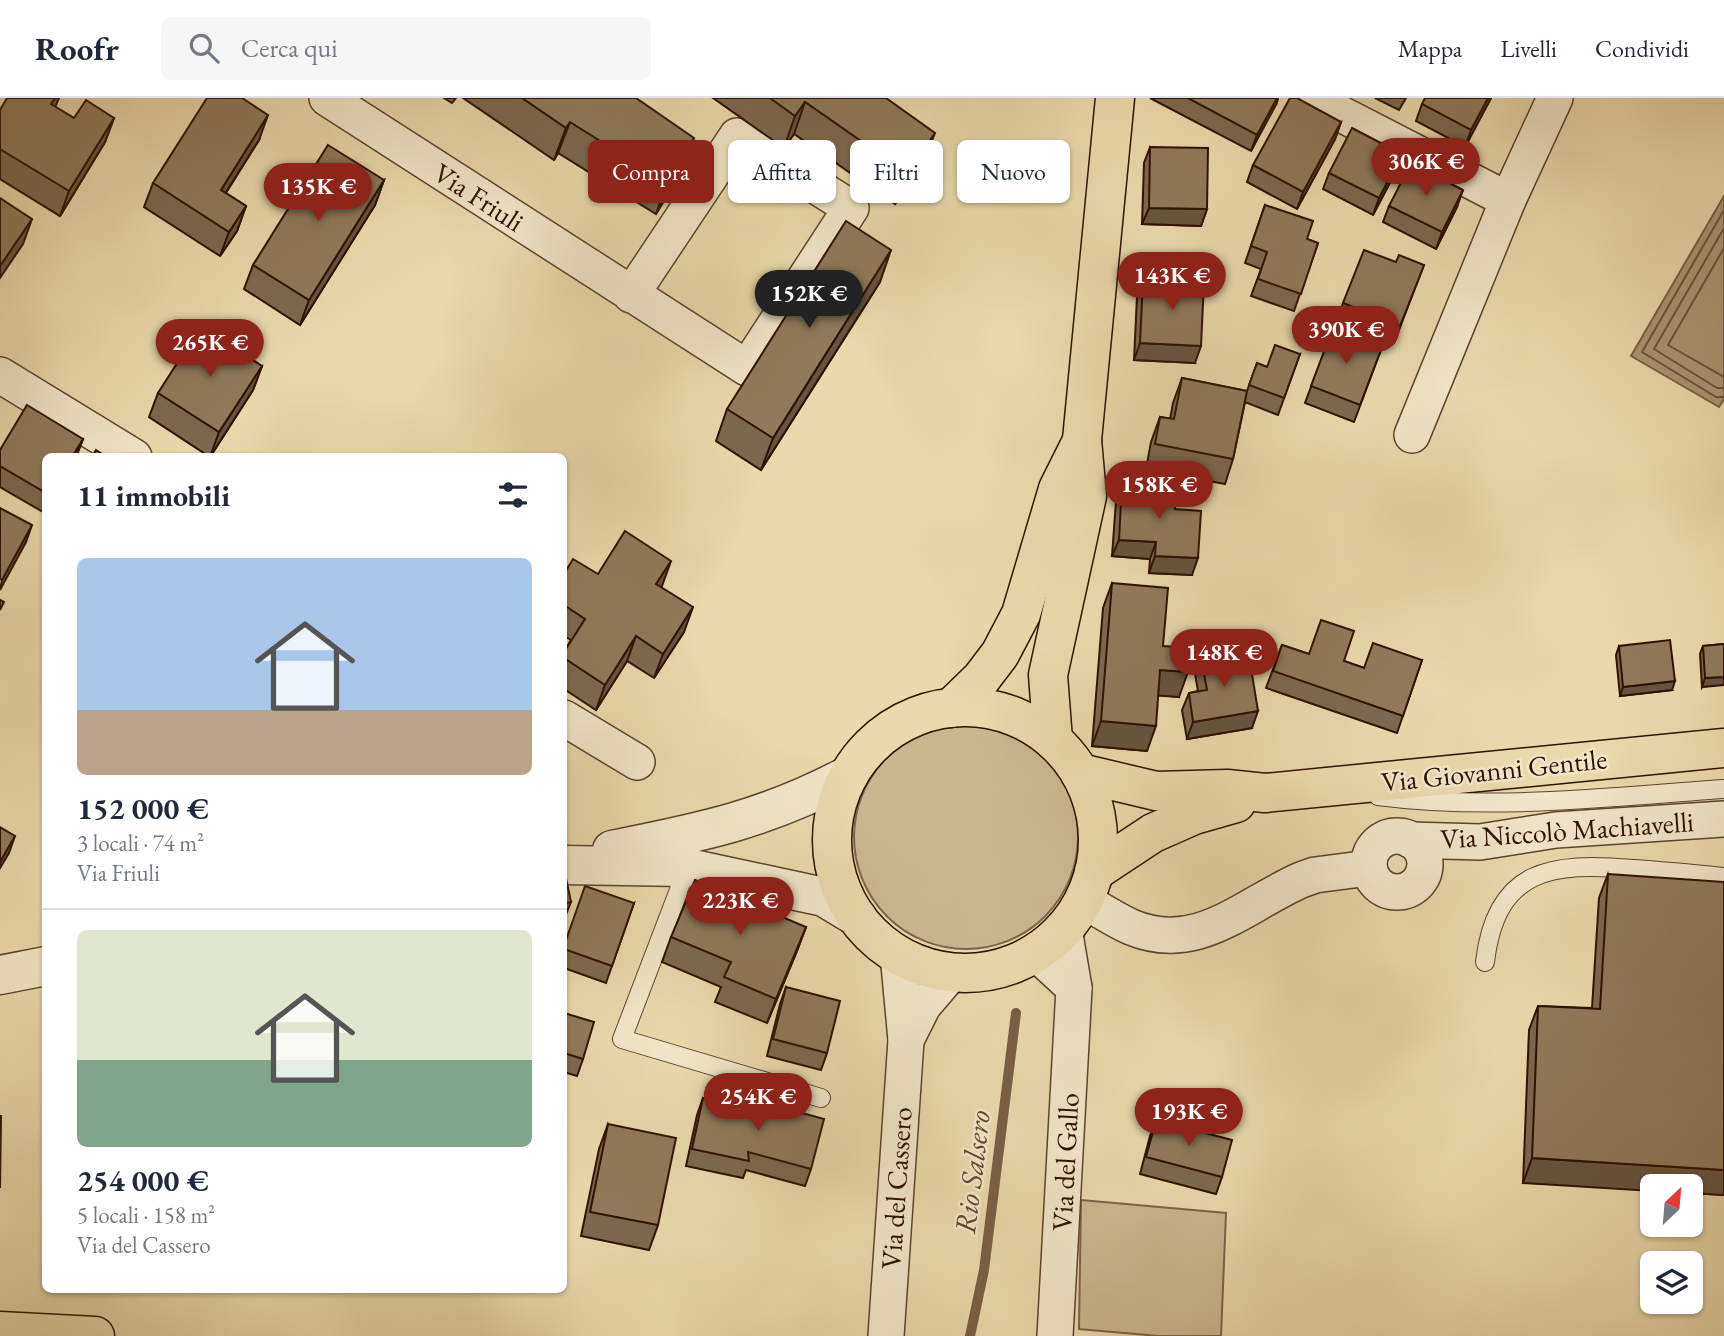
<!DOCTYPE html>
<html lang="it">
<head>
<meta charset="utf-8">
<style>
  body { margin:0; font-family:"EB Garamond",serif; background:#f6f6f7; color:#1f2937; height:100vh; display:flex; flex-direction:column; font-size:26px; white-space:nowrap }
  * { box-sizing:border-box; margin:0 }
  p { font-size:23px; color:#747a83 }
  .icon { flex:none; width:38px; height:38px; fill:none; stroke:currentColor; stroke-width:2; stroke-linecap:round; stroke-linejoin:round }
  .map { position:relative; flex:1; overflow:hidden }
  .side { position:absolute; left:42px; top:355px; width:525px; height:840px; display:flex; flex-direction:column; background:#fff; border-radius:10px; box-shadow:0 2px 5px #0004 }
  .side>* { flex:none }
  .guide { position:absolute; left:588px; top:42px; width:665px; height:63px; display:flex; gap:14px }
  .needle { width:46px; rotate:26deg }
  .controls { position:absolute; left:1640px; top:1076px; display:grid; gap:14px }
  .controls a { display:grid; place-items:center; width:63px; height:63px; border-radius:10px; background:#fff; box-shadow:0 2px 5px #0004; font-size:35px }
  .price { position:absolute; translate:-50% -60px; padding:0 16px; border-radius:24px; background:#8f2418; color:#fff; font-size:23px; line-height:46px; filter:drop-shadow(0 2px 4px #0008) }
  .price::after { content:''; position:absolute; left:50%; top:42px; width:21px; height:16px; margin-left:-10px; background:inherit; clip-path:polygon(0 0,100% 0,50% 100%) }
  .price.selected { background:#222; color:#fff }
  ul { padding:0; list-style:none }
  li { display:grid; align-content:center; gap:14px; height:371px; padding:0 35px }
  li+li { border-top:2px solid #e0e1e3 }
  li span { display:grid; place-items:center; height:217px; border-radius:10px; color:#555 }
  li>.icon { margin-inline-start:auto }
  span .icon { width:126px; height:126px; fill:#fffc; stroke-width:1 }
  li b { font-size:30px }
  h2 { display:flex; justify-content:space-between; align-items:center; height:84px; padding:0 35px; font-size:30px }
  .pill { padding:0 24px; border-radius:10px; background:#fff; box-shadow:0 2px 5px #0004; font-size:24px; line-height:63px }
  .pill.selected { background:#8f2418; color:#fff }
  header { display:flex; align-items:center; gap:42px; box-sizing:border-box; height:98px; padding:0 35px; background:#fff; border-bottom:2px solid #e0e1e3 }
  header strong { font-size:33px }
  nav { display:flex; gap:38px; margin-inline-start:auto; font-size:24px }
  .search { width:490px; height:63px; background:#f6f6f7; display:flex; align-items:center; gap:18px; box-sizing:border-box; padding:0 24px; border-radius:10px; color:#747a83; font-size:26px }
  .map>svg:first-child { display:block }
  .green { fill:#c9b88e; stroke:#7b6448; stroke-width:2 }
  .water { fill:#a99671; stroke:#776144; stroke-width:2 }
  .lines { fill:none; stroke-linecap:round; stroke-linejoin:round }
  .shore { stroke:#6b5439; stroke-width:2 }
  .stream { stroke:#776144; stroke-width:10 }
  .service-casing { stroke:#5c432c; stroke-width:20 }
  .minor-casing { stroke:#5c432c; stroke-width:38 }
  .tertiary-casing { stroke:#5c432c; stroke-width:41 }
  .primary-casing { stroke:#2d1101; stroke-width:41 }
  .motorway-casing { stroke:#2d1101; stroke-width:41 }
  .service { stroke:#f1e7c8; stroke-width:18 }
  .minor { stroke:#f1e7c8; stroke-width:35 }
  .tertiary { stroke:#f1e7c8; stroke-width:38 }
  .primary { stroke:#e9daab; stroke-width:38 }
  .motorway { stroke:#e9daab; stroke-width:38 }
  .wall { fill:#7b694d; stroke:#2d1101; stroke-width:2 }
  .shaded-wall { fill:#64553e; stroke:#2d1101; stroke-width:2 }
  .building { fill:#8f7a59; stroke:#2d1101; stroke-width:2 }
  .labels { text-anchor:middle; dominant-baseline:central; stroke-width:5; stroke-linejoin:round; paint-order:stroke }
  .street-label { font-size:28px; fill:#2d1101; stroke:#f1e7c8 }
  .water-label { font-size:30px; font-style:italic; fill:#5f462e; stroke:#f1e7c8 }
</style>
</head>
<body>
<header>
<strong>Roofr</strong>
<div class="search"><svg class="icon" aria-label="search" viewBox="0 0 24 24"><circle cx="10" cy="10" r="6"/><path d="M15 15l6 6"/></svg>Cerca qui</div>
<nav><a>Mappa</a><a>Livelli</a><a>Condividi</a></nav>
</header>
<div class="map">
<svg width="1724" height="1238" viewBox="0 0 1724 1238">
  <rect width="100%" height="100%" fill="#e9daab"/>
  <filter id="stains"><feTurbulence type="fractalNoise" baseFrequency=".00286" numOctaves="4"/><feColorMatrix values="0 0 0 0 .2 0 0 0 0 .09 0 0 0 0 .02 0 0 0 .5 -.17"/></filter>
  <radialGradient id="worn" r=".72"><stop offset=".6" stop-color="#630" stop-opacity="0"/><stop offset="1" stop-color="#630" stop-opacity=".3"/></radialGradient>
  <g class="green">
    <circle cx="966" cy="739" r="112"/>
    <polygon points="1081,1102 1226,1115 1221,1238 1158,1238 1079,1231"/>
  </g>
  <polygon class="water" points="1724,98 1724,301 1719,309 1631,258"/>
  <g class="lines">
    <g class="shore">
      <polyline points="1724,112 1642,254 1716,299 1724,299"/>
      <polyline points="1724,130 1654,251 1717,290 1724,290"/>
      <polyline points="1724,150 1668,247 1724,279"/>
    </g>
    <polyline class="stream" points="970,1238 984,1172 1016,915"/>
    <g class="service-casing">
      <g id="service">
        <path d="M1378,698C1493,713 1608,699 1724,691"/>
        <polyline points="684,769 679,792 622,941 821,1000"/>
        <path d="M1485,864C1496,770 1552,764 1633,771C1663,773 1694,776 1724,779"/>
      </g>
    </g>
    <g class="minor-casing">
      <g id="minor">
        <polyline points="327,0 747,270 851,110 737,38 631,197"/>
        <polyline points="1310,0 1508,102"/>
        <polyline points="0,277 134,359"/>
        <polyline points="1412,337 1508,102 1555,0"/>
        <polyline points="564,620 637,664"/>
        <circle cx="1397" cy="766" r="28"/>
        <polyline points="1410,742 1480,744 1556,732 1724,721"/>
        <path d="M1084,803C1099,811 1115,822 1131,829C1197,857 1244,807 1301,782L1315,777L1369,770"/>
        <polyline points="1036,855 1074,890"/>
        <polyline points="906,942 923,908 952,874"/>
        <polyline points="886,1238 906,942 898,856"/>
        <polyline points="1055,1238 1074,890 1064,831"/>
      </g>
    </g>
    <g class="tertiary-casing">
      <g id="tertiary">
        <path d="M612,752C703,734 766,721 849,677"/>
        <polyline points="564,767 684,769 824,799 857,819"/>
        <polyline points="0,877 46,868"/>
      </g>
    </g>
    <g class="primary-casing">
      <g id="primary">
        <circle cx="965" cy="742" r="133"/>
        <polyline points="951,610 981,581 1000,556 1021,516 1058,391 1082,343"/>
        <polyline points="1053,642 1048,577 1087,398 1082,342 1115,0"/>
        <polyline points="1080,675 1156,693 1227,691 1265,695 1724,650"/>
        <polyline points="1094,774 1153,735 1194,717 1236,705"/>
      </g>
    </g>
    <g class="motorway-casing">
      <polyline id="motorway" points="0,1233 95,1238"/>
    </g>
    <use href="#service" class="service"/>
    <use href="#minor" class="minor"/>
    <use href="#tertiary" class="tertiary"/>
    <use href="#primary" class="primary"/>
    <use href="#motorway" class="motorway"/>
  </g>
  <g class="wall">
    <polygon points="444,0 456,0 452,5"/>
    <polygon points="463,0 636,0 683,71 656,116 558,55 554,62"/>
    <polygon points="713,0 886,0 923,66 895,106 794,36 784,50"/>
    <polygon points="1150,0 1278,0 1251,53"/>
    <polygon points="1375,0 1406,0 1399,12"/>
    <polygon points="1491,0 1465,49 1416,23 1422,6"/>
    <polygon points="55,9 74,20 114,20 105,44 60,118 0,81 0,12"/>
    <polygon points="1341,24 1335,41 1297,111 1247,84 1253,67"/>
    <polygon points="259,42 226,95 246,108 237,133 220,158 144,109 153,85"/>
    <polygon points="1150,49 1207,111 1201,128 1142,126 1144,65"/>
    <polygon points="1396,73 1373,117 1323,91 1329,75"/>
    <polygon points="384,82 375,107 300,227 244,191 253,167"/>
    <polygon points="1265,107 1307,141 1318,145 1294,213 1251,198 1261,171 1245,165"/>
    <polygon points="1389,108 1457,109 1436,151 1383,124"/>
    <polygon points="1396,164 1424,167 1394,245 1337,222 1343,205"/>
    <polygon points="1143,181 1195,265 1134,262 1137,198"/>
    <polygon points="880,184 761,372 716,343 727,311"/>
    <polygon points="1333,230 1382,249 1354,324 1305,305"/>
    <polygon points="1300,256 1278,317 1245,304 1233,361 1225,386 1146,371 1151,344 1160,319 1170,321 1173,305 1182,280 1247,293 1257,265 1267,269"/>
    <polygon points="262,268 253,292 210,359 149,319 158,295"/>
    <polygon points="83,341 76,359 46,359 46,409 43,414 0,389 0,352"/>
    <polygon points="1122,386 1175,411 1192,477 1149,475 1150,461 1112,458 1116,403"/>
    <polygon points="564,476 598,476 661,489 684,534 654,580 627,563 596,612 564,591 564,554 571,542 564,538"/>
    <polygon points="1112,485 1163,548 1179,599 1158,597 1147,653 1092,648 1103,510"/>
    <polygon points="1724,546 1702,589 1700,556 1703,548"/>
    <polygon points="1282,547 1309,556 1344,563 1364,570 1422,562 1397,635 1266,590"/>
    <polygon points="1619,548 1672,592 1620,598 1616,557"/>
    <polygon points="1200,553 1218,563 1252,630 1187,641 1182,612 1189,595 1198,593 1194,570"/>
    <polygon points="1608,776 1724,1097 1690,1095 1690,1088 1523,1085 1529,932 1538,908 1592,910 1599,800"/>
    <polygon points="634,805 606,885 564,870 564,847"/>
    <polygon points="806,829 797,853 767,925 715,904 721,889 662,864 671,839"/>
    <polygon points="786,889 827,955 821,972 767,958 780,906"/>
    <polygon points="564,915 583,961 577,978 564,974"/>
    <polygon points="703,1000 759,1012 762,1004 811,1071 805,1088 746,1072 743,1080 686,1068 697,1017"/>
    <polygon points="1156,1022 1222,1079 1216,1096 1140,1076 1150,1038"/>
    <polygon points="608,1026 658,1127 649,1152 581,1138 599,1051"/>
  </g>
  <g class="shaded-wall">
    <polygon points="55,0 59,0 56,7 42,30 51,6"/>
    <polygon points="1277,0 1278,0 1277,5 1251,53 1257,37"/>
    <polygon points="1488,0 1491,0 1465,49 1471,32"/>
    <polygon points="805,4 794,36 784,50 795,18"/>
    <polygon points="268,17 259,42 212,116 221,92"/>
    <polygon points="114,20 105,44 60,118 69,93"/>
    <polygon points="570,24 558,55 554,62 566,30"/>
    <polygon points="1341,24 1335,41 1297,111 1303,94"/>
    <polygon points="935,35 923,66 895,106 907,75"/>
    <polygon points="694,40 683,71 656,116 667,85"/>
    <polygon points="1402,56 1396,73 1373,117 1379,100"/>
    <polygon points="384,82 375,107 300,227 309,202"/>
    <polygon points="1463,92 1457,109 1436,151 1442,134"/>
    <polygon points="246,108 237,133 220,158 229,134"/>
    <polygon points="1149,110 1207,111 1201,128 1142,126"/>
    <polygon points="32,121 23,146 0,180 0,168"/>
    <polygon points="891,152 880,184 761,372 773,340"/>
    <polygon points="1140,245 1201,248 1195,265 1134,262"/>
    <polygon points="262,268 253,292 210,359 219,334"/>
    <polygon points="83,341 76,359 72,359"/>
    <polygon points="32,427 26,444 0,492 2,482"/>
    <polygon points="1119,442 1156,444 1150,461 1112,458"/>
    <polygon points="1155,458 1198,460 1192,477 1149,475"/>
    <polygon points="671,463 662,488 647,510 656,486"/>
    <polygon points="693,509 684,534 654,580 663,556"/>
    <polygon points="636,538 627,563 596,612 605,587"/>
    <polygon points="1160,572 1188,574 1179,599 1151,597"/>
    <polygon points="1724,579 1724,587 1702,589 1705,580"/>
    <polygon points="1675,583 1672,592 1620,598 1623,589"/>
    <polygon points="1258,613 1252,630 1187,641 1193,624"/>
    <polygon points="1101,623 1156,628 1147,653 1092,648"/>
    <polygon points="15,738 9,755 0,770 0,764"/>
    <polygon points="571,804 564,821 564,805"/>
    <polygon points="806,829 797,853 767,925 776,901"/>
    <polygon points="1532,1060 1724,1072 1724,1097 1690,1095 1690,1088 1652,1088 1652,1093 1523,1085"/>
  </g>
  <g class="building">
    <polygon points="7,0 55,0 51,6 74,20 86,2 114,20 69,93 0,51 0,12"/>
    <polygon points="207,0 242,0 268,17 221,92 246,108 229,134 153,85"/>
    <polygon points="522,0 636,0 694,40 667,85 570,24 566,30"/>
    <polygon points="770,0 886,0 935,35 907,75 805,4 795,18"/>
    <polygon points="1188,0 1277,0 1257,37"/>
    <polygon points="1290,0 1297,0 1341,24 1303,94 1253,67"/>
    <polygon points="1425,0 1488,0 1471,32 1422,6"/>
    <polygon points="1352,30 1402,56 1379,100 1329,75"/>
    <polygon points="328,47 384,82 309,202 253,167"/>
    <polygon points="1150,49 1208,50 1207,111 1149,110"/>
    <polygon points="1411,65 1463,92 1442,134 1389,108"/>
    <polygon points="0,100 32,121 0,168"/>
    <polygon points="1265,107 1313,123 1307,141 1318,145 1301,196 1258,181 1267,154 1251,148"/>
    <polygon points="846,123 891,152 773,340 727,311"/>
    <polygon points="1364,152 1396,164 1399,157 1424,167 1400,228 1343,205"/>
    <polygon points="1143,181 1204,184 1201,248 1140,245"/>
    <polygon points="201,228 262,268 219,334 158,295"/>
    <polygon points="1333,230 1382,249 1360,307 1311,288"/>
    <polygon points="1275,247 1300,256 1284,300 1249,287 1257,265 1267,269"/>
    <polygon points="1182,280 1247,293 1233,361 1155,346 1160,319 1174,321"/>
    <polygon points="27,307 83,341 72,359 46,359 46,395 0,368 0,352"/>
    <polygon points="96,352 107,359 92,359"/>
    <polygon points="1122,386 1176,389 1175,411 1201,413 1198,460 1155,458 1156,444 1119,442"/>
    <polygon points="0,410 32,427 2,482 0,481"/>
    <polygon points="625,433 671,463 656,486 693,509 663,556 636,538 605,587 564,560 564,554 585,521 564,507 564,476 573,461 598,476"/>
    <polygon points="1112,485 1168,490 1163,548 1190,550 1188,574 1160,572 1156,628 1101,623"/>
    <polygon points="0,502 4,504 0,512"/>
    <polygon points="1321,522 1354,533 1344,563 1364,570 1373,545 1422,562 1403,618 1273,573 1282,547 1309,556"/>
    <polygon points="1670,542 1675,583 1623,589 1619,548"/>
    <polygon points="1724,546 1724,579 1705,580 1703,548"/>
    <polygon points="1215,551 1218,563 1249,558 1258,613 1193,624 1189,595 1207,592 1200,553"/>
    <polygon points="0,729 15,738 0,764"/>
    <polygon points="564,771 571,804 564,805"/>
    <polygon points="1608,776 1724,784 1724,1072 1532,1060 1538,908 1600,911"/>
    <polygon points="695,782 806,829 776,901 724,879 731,864 671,839"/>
    <polygon points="585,788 634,805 612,868 564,851 564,848"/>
    <polygon points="786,889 840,903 827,955 773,941"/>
    <polygon points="564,915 594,924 583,961 564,955"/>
    <polygon points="703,1000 760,1012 762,1004 824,1021 811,1071 748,1054 749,1063 692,1051"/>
    <polygon points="0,1018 1,1018 0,1090"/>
    <polygon points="1156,1022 1232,1042 1222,1079 1146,1059"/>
    <polygon points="608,1026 676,1040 658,1127 590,1114"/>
  </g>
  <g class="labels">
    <g class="street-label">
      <text transform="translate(479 99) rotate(33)">Via Friuli</text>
      <text transform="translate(1494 672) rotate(-6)">Via Giovanni Gentile</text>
      <text transform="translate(1567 732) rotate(-4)">Via Niccolò Machiavelli</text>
      <text transform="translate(1065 1064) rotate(-87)">Via del Gallo</text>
      <text transform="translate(896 1090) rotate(-86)">Via del Cassero</text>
    </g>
    <g class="water-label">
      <text transform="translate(972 1074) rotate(-83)">Rio Salsero</text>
    </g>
  </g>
  <rect width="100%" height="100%" filter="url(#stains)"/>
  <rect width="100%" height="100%" fill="url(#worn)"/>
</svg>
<div class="controls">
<a><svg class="needle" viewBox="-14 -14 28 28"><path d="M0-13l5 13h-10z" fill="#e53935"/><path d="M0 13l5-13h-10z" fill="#747a83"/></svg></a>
<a><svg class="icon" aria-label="layers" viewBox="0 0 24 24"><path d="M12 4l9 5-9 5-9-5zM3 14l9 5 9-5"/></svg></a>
</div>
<b class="price" style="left:1426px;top:100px">306K €</b>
<b class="price" style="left:318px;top:125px">135K €</b>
<b class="price" style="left:1172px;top:214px">143K €</b>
<b class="price selected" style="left:809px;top:232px">152K €</b>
<b class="price" style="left:1346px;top:268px">390K €</b>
<b class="price" style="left:210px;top:281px">265K €</b>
<b class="price" style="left:1159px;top:423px">158K €</b>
<b class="price" style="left:1224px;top:591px">148K €</b>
<b class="price" style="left:740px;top:839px">223K €</b>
<b class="price" style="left:758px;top:1035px">254K €</b>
<b class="price" style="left:1189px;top:1050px">193K €</b>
<div class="guide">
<a class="pill selected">Compra</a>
<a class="pill">Affitta</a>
<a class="pill">Filtri</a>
<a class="pill">Nuovo</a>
</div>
<section class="side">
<h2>11 immobili<svg class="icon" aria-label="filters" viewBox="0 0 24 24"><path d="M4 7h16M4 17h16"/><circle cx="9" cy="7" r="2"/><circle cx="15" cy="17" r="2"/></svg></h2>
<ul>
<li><span style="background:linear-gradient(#a9c7e8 70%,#b9a48a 0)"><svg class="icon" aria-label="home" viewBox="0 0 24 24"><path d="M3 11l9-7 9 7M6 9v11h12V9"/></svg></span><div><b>152 000 €</b><p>3 locali · 74 m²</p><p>Via Friuli</p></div></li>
<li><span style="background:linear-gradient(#dfe7d0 60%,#7fa58c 0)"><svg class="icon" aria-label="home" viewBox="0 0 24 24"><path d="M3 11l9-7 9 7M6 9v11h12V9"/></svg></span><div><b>254 000 €</b><p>5 locali · 158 m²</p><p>Via del Cassero</p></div></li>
</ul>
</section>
</div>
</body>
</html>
